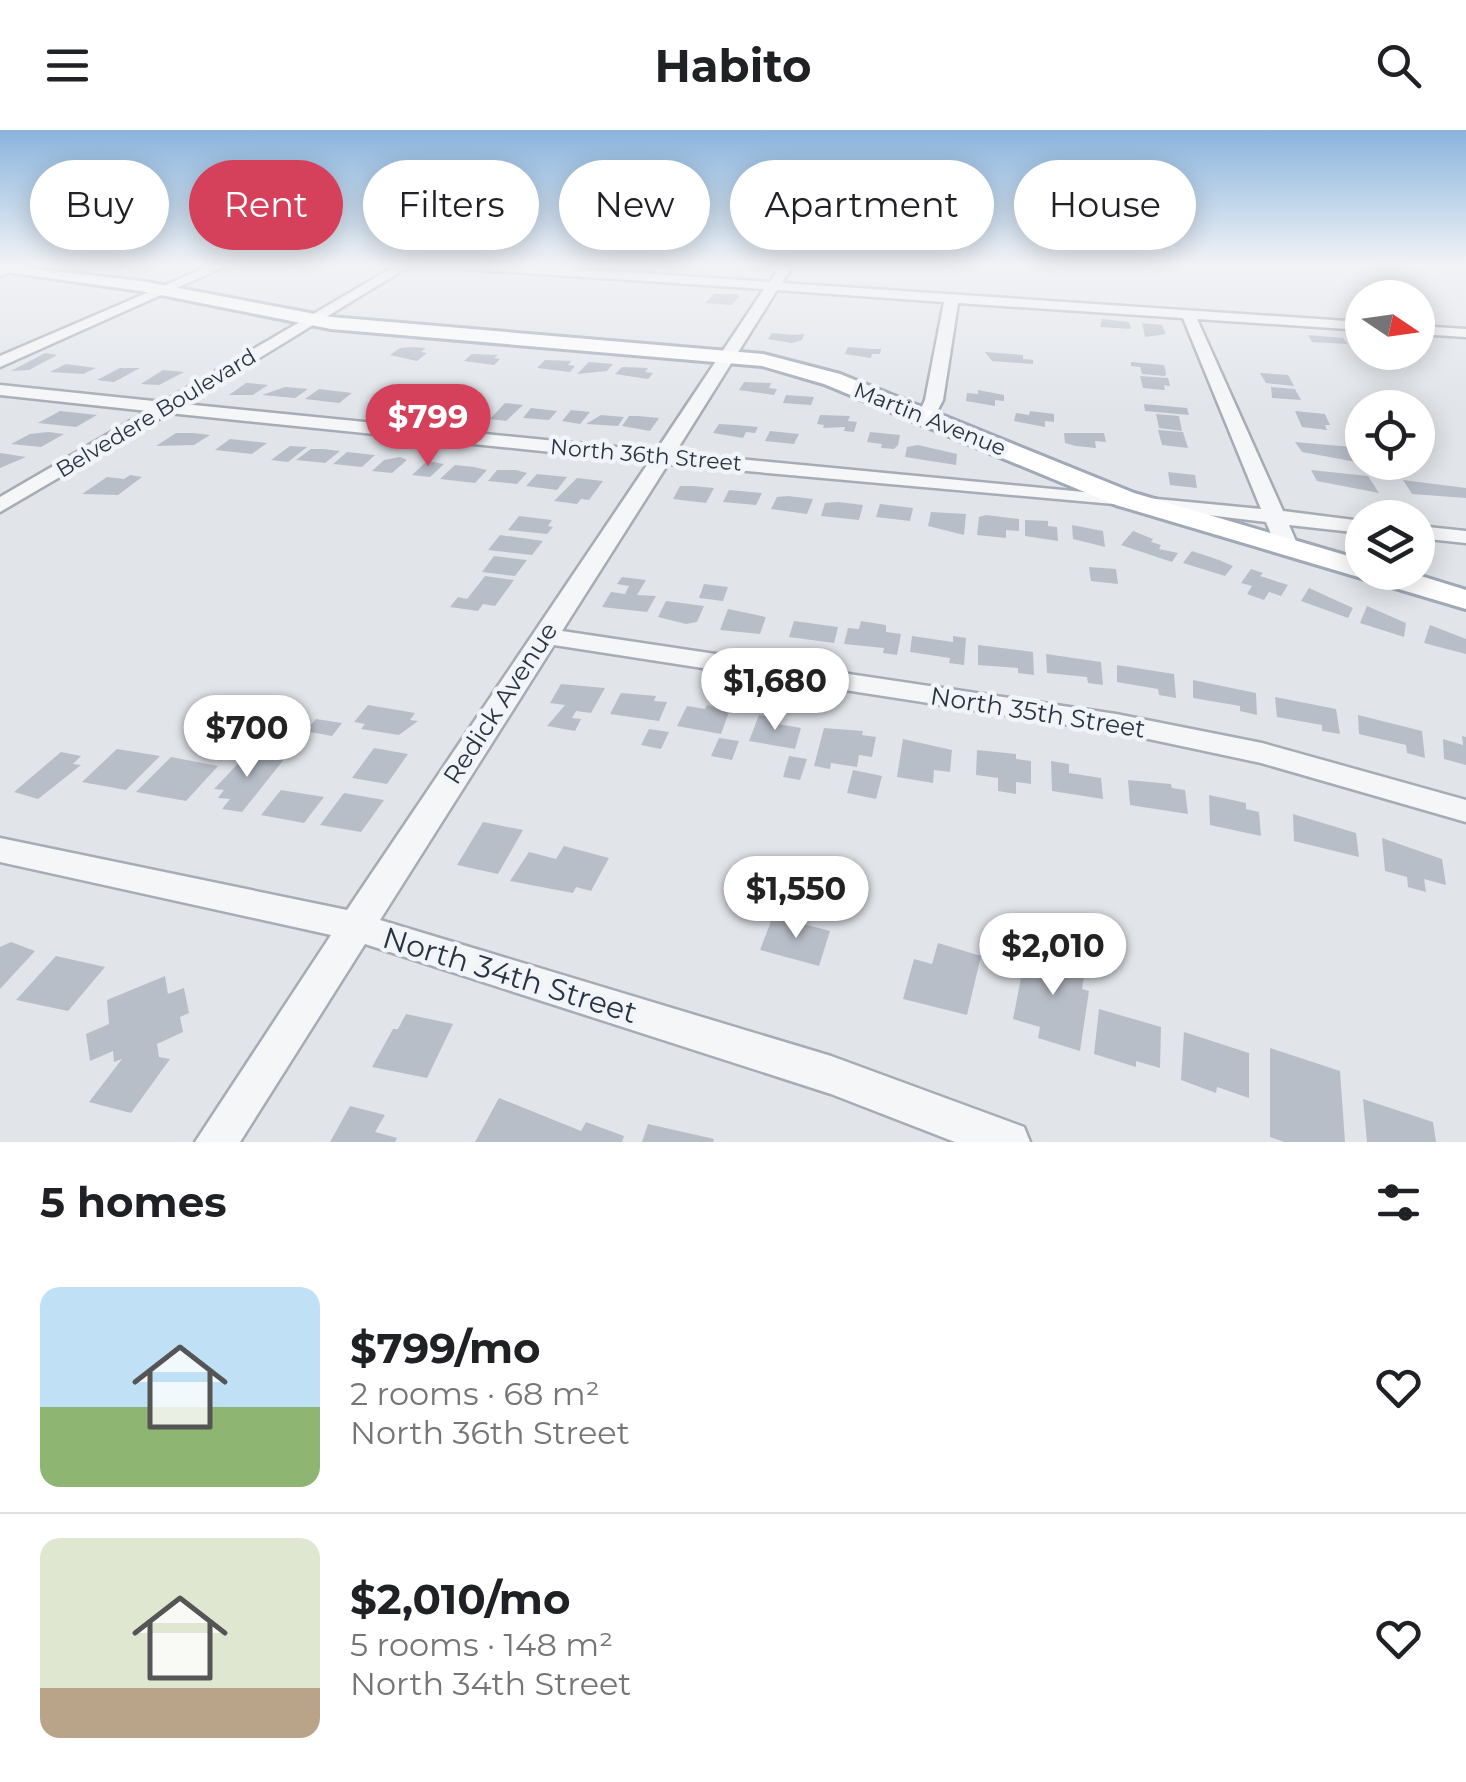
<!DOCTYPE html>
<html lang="en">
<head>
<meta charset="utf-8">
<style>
  body { margin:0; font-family:Montserrat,sans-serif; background:#f2f2f2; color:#202124; height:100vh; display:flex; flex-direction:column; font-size:38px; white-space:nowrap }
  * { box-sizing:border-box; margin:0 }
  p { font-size:32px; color:#757577 }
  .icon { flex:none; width:55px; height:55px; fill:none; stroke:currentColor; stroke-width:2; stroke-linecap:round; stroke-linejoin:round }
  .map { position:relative; height:1012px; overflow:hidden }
  .sheet { display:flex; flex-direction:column; background:#fff; flex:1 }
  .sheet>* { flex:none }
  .hud { position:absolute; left:30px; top:30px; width:1408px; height:90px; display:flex; gap:20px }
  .needle { width:65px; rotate:103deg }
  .tools { position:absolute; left:1345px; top:150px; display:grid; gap:20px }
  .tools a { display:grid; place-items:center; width:90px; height:90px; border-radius:50%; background:#fff; box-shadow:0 5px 25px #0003; font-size:50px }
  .price { position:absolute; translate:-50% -85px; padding:0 22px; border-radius:35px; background:#fff; color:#222; font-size:32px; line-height:65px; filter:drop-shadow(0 2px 5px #0008) }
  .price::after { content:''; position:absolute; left:50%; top:60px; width:30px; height:22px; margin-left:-15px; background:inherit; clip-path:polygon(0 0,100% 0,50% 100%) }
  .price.active { background:#d5405b; color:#fff }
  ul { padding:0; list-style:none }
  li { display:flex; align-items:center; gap:30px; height:250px; padding:0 40px }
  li+li { border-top:2px solid #e0e0e0 }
  li span { display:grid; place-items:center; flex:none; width:280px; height:200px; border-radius:20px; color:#555 }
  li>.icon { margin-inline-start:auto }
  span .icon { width:120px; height:120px; fill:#fffc; stroke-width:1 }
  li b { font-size:42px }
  h2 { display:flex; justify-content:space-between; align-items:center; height:120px; padding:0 40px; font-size:42px }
  .tag { padding:0 35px; border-radius:45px; background:#fff; box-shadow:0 5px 25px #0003; font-size:35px; line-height:90px }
  .tag.active { background:#d5405b; color:#fff }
  header { display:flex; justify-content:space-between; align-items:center; height:130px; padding:0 40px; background:#fff; font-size:45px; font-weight:700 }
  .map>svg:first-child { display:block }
  .building { fill:#b8bec8 }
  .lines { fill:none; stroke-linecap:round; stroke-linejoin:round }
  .minor-casing { stroke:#a6acb5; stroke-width:5 }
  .major-casing { stroke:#a0a9b7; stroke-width:6 }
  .minor { fill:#f4f6f8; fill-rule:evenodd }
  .major { fill:#fff; fill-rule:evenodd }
  .labels { text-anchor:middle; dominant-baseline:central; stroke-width:9; stroke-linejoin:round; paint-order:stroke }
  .far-street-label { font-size:22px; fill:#283343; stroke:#f1f4f8 }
  .street-label { font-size:25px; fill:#283343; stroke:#f1f4f8 }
  .near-street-label { font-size:30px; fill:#283343; stroke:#f1f4f8 }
</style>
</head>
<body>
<header><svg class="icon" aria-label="menu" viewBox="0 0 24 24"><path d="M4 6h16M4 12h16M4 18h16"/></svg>Habito<svg class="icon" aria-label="search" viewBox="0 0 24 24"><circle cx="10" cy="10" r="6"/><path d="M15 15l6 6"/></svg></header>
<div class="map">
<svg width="1466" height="1012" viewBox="0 0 1466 1012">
  <rect width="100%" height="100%" fill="#e1e5ea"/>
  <g class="building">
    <polygon points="714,164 736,164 740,166 731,175 705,173"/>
    <polygon points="1102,189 1129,192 1131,199 1100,197"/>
    <polygon points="1142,193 1162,195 1166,204 1145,207"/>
    <polygon points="772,203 795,205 804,204 802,210 792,213 768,209"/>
    <polygon points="1308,205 1343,208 1348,214 1312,212"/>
    <polygon points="410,217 426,218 421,222 427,223 417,231 390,225 400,218"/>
    <polygon points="848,217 872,219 881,219 880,224 872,224 871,228 845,224"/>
    <polygon points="985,222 1023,225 1023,229 1033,230 1033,234 992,231"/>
    <polygon points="45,223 57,225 29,240 11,241"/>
    <polygon points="472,224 498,225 494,228 500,229 494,235 464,231"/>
    <polygon points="545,230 571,231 568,235 575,236 570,242 537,238"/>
    <polygon points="589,232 613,234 607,241 577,244"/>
    <polygon points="1131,232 1164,235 1166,243 1165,246 1142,244 1140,237 1131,236"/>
    <polygon points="66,234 96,238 83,244 50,242"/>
    <polygon points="622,237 648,238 645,242 653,243 648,249 615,244"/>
    <polygon points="120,238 140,238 114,252 97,250"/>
    <polygon points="163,240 184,242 159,255 141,254"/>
    <polygon points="1260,243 1288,245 1294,256 1266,253"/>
    <polygon points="1140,246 1168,248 1170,256 1164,255 1165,260 1143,258"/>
    <polygon points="744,252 771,253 769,258 777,259 774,265 739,260"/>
    <polygon points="246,253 248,253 268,255 253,265 229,265"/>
    <polygon points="285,257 308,259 295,268 262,265"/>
    <polygon points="1271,257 1295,259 1301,270 1272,268"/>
    <polygon points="319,259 352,263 339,273 305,269"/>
    <polygon points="978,260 1004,265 1004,271 995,270 995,276 966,271 967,263 978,264"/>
    <polygon points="418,264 440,264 422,280 402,278"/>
    <polygon points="786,265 814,267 811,275 783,273"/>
    <polygon points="505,273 523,275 506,291 490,289"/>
    <polygon points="1144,274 1187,278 1189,285 1145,281"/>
    <polygon points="531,278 557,281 549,290 523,288"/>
    <polygon points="571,280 590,282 580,294 562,291"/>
    <polygon points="60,281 97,285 76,297 38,293"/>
    <polygon points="1030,281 1054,284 1054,292 1045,291 1045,297 1014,291 1016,283 1029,285"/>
    <polygon points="1295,281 1325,284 1330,295 1325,295 1327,300 1302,297"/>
    <polygon points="1156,284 1179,286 1182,301 1159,298"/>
    <polygon points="601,285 624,287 618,296 586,294"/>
    <polygon points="820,285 850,286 848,291 857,292 854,302 844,301 845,297 823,298 824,295 817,294"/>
    <polygon points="629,286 638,286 659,288 650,301 622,296"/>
    <polygon points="719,294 736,295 758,297 755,303 746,302 743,308 713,303"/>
    <polygon points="1158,300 1183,302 1188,318 1162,315"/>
    <polygon points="770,301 799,304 794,314 765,311"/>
    <polygon points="48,302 64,304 41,317 11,314 30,304"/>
    <polygon points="870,302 900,305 898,315 894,319 881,318 882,314 867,312"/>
    <polygon points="176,303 193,303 210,305 194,315 156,316"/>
    <polygon points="1064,303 1104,303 1106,312 1095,311 1096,318 1076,316 1065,313"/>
    <polygon points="230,309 267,313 252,324 215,320"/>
    <polygon points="1295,312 1352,317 1362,333 1302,322"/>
    <polygon points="918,315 957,324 956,335 905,327 907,317"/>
    <polygon points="290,316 307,317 288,332 271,330"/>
    <polygon points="311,319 323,319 340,321 325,333 296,330"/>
    <polygon points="347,322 375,325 362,337 333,334"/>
    <polygon points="0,323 26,327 0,338"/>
    <polygon points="400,327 407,330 392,343 372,341 384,330"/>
    <polygon points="427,331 444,334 430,347 412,345"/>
    <polygon points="455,335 474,337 487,340 475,353 440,349"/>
    <polygon points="497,340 516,340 527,343 517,354 488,351"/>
    <polygon points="1311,340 1368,346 1379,363 1317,351"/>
    <polygon points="1168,342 1195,345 1197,358 1170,355"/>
    <polygon points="537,344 567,347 557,360 526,356"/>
    <polygon points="130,345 142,347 118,365 82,364 107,347 124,349"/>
    <polygon points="577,348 603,351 589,370 581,369 577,374 554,371"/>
    <polygon points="1403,350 1466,358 1466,368 1412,364"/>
    <polygon points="680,356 692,356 714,358 706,373 673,369"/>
    <polygon points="729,360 762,363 756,375 723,372"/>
    <polygon points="788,366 813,369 807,384 771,379 777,367"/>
    <polygon points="838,372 863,375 859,390 821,386 825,373"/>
    <polygon points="880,374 913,378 910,391 876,387"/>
    <polygon points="931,382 966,384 964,405 928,396"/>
    <polygon points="986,385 1019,389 1019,401 1006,400 1006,408 977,405 979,387"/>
    <polygon points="519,386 552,390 548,396 553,397 547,404 508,400"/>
    <polygon points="1025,390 1048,391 1048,396 1057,397 1058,411 1025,406"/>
    <polygon points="1072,395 1103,401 1105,417 1073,409"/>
    <polygon points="1133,401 1153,409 1151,412 1161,415 1159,419 1178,423 1172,432 1121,415"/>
    <polygon points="500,405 543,411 532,425 488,420"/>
    <polygon points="1192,421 1219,430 1233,436 1225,446 1183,433"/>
    <polygon points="494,426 527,430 515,446 482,442"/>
    <polygon points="1089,437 1116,439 1118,454 1091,451"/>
    <polygon points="1251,439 1263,443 1260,446 1288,455 1281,466 1269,462 1264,470 1247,464 1252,456 1241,453"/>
    <polygon points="485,446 514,450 495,476 483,474 478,481 450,477 458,467 467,469"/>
    <polygon points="622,447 646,450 637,465 656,466 647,482 602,477 611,462 625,464 629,456 617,454"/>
    <polygon points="704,454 728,457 723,471 699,468"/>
    <polygon points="1309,458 1353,478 1348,488 1301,471"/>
    <polygon points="666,471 704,476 697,492 686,494 658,487"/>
    <polygon points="1367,476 1406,493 1404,507 1360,493"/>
    <polygon points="728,479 766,487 760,504 720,500"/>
    <polygon points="794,491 838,497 834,513 789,507"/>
    <polygon points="861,491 886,495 886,502 901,504 897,525 883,523 884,518 844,514 848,498 859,499"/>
    <polygon points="1430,495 1466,509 1466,524 1424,513"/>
    <polygon points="912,506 953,512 953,506 966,508 964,535 949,533 950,528 910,522"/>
    <polygon points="978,515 1033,522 1034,545 1018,543 1018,538 978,535"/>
    <polygon points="1046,524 1101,532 1103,555 1088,553 1087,547 1047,543"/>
    <polygon points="1117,535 1174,544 1176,568 1159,565 1158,559 1117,552"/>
    <polygon points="1193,550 1256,563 1257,585 1240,581 1240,576 1193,568"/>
    <polygon points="561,554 605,558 591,583 576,581 572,588 581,589 575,601 547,596 565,575 550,573"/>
    <polygon points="621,563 656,566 654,571 667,572 659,591 610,584"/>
    <polygon points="1275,567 1336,579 1340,604 1322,601 1322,595 1277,587"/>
    <polygon points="368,575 415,583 410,590 418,591 399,605 361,599 365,594 354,592"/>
    <polygon points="707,575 729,582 721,604 677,596 687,576 705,579"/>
    <polygon points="759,585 773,587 772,593 801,598 795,619 749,611"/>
    <polygon points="1358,585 1422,601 1425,628 1407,623 1406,615 1359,604"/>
    <polygon points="316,589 342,593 332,606 305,601"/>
    <polygon points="824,598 863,601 862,605 876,607 872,627 859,625 857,637 831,633 830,639 814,636"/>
    <polygon points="649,599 669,602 661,619 641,615"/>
    <polygon points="1462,606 1466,607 1466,635 1444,629 1443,609 1463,615"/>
    <polygon points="719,608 739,611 732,630 711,626"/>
    <polygon points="903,609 952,620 950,642 934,640 933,653 897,647"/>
    <polygon points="374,618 408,624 387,654 352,648"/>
    <polygon points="117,619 160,626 126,660 82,652"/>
    <polygon points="977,620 1016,624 1016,629 1031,631 1031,654 1016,652 1016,664 998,661 998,648 976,645"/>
    <polygon points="61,622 81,626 73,634 81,635 38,669 14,662"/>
    <polygon points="249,622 285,628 242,682 222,679 230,669 218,668 224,660 214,659"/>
    <polygon points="789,626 807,629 800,650 783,647"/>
    <polygon points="171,627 218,636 186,671 136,662"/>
    <polygon points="1051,631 1069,634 1069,643 1101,648 1103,669 1052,661"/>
    <polygon points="853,640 882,646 876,669 847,663"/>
    <polygon points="1128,650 1171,654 1172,658 1185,660 1188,684 1130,675"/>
    <polygon points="281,660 324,667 304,693 261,685"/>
    <polygon points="344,663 384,670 361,702 320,695"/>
    <polygon points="1209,665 1246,673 1246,679 1259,682 1261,706 1210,695"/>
    <polygon points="1293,684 1356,703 1359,727 1294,711"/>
    <polygon points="483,692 523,700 498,744 457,735"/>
    <polygon points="1382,708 1442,729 1446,755 1424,749 1426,762 1408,757 1407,747 1385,741"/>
    <polygon points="564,716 609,728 591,761 576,757 573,763 510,751 529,722 556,729"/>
    <polygon points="773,786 830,801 819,836 760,820"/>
    <polygon points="11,812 35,821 0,859 0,817"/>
    <polygon points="938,813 981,826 967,885 903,869 914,829 932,834"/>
    <polygon points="1045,817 1065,822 1063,833 1085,840 1082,859 1089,861 1080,921 1038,908 1040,897 1013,889 1026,822 1044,827"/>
    <polygon points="56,826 105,837 68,881 16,870"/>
    <polygon points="165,846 168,864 184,858 189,883 180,887 183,902 157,914 159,927 170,929 131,983 89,972 122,929 114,932 113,921 90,931 86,904 109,894 107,870"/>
    <polygon points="1099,879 1161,897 1160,938 1136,931 1136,937 1094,924"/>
    <polygon points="406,884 453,894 427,948 372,937 393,899 398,899"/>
    <polygon points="1184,902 1249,923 1249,968 1217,957 1216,963 1181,950"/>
    <polygon points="1270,918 1340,941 1345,1012 1284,1012 1270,1007"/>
    <polygon points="499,968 581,1001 586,992 624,1006 622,1012 475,1012"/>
    <polygon points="1363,969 1433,992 1436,1012 1367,1012"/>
    <polygon points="350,976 385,985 375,1002 397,1008 395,1012 330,1012"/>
    <polygon points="648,994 714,1009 713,1012 642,1012"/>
  </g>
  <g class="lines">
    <g class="minor-casing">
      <g id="minor">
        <polygon points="9,135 26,135 0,146 0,138"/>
        <polygon points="212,135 228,135 0,237 0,226"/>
        <path d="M397,135H411L184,274L656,321L764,159L467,139L461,135H517L770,152L781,135H793L782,153L1362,192V200L1197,189L1283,381L1362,391V403L1289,395L1298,416L1287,423L1276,416L1266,392L1125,375L668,334L562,501L1116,584L1262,613L1466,670V692L1261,633L1116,602L554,515L380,790L831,926L1024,997L1030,1012H955L831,964L365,814L240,1012H195L331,805L0,732V708L347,780L649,332L169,283L0,382V367L148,281L0,265V255L163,272ZM777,160L944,172L925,270L917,287L926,292L932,291L943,270L958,173L1183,188L1261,379L675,323Z"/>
        <polygon points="1418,196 1466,199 1466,207 1418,204"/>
        <polygon points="1418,396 1466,401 1466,413 1418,408"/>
      </g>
    </g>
    <g class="major-casing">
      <polygon id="major" points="0,135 141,151 331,187 763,224 840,244 1134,363 1362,430 1362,442 1408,442 1466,460 1466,479 1116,375 824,254 762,236 331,199 141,161 0,141"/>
    </g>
    <use href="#minor" class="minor"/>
    <use href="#major" class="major"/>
  </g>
  <linearGradient id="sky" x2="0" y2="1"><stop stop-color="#89b4dd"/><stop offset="0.49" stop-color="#f2f3f6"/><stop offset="1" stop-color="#f2f3f6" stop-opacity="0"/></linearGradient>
  <rect width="1466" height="276" fill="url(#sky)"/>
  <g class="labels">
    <g class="far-street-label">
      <text transform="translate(156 283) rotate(-31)">Belvedere Boulevard</text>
      <text transform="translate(930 289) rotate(22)">Martin Avenue</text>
      <text transform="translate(646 325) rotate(5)">North 36th Street</text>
    </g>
    <g class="street-label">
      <text transform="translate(500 573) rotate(-57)">Redick Avenue</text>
      <text transform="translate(1038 582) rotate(9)">North 35th Street</text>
    </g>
    <g class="near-street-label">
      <text transform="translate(510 845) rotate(17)">North 34th Street</text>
    </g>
  </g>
</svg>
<div class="tools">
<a><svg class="needle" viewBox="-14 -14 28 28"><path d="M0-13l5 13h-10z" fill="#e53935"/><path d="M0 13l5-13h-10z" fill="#757577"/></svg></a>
<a><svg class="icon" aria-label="locate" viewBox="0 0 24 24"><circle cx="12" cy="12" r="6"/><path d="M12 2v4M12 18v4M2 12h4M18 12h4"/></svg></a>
<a><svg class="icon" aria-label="layers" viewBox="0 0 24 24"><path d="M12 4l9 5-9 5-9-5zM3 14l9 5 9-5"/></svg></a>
</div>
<b class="price active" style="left:428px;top:339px">$799</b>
<b class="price" style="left:775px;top:603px">$1,680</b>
<b class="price" style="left:247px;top:650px">$700</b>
<b class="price" style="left:796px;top:811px">$1,550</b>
<b class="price" style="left:1053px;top:868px">$2,010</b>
<div class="hud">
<a class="tag">Buy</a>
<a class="tag active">Rent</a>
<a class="tag">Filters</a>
<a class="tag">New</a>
<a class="tag">Apartment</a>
<a class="tag">House</a>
</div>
</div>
<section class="sheet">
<h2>5 homes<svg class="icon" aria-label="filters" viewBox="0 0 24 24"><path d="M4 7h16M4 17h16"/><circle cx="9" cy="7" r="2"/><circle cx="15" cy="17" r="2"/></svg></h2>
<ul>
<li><span style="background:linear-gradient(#bfe0f5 60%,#8fb573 0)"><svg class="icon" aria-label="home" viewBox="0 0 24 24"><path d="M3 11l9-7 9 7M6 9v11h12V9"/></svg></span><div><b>$799/mo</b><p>2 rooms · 68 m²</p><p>North 36th Street</p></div><svg class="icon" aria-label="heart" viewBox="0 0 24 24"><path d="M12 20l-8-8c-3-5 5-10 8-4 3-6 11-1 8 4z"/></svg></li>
<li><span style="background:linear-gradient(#dfe7d0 75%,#b9a48a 0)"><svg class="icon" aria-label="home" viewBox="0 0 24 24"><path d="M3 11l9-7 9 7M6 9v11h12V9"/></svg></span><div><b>$2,010/mo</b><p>5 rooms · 148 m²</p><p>North 34th Street</p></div><svg class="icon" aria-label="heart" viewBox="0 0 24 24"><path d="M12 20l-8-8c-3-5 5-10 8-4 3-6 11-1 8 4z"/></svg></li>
</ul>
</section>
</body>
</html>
